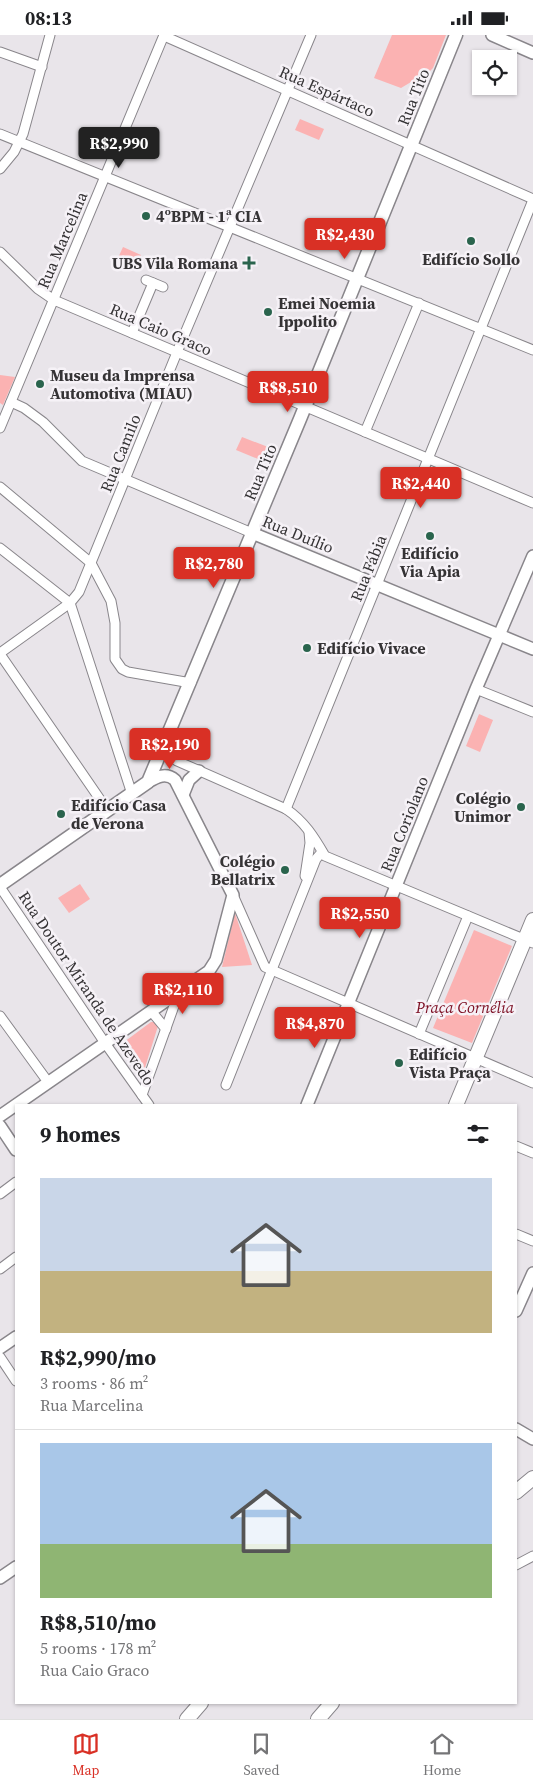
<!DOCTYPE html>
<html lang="en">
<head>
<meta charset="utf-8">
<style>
  body { margin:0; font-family:"Source Serif 4",serif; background:#f6f6f6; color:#202124; height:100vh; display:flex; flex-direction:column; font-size:19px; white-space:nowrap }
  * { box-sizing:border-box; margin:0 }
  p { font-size:16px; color:#757577 }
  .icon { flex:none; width:28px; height:28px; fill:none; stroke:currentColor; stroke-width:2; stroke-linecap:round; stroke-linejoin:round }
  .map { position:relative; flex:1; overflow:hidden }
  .drawer { position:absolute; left:15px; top:1069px; width:502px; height:600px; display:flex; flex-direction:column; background:#fff; border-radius:0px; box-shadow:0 1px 4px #0004 }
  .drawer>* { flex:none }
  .buttons { position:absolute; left:472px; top:15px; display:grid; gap:10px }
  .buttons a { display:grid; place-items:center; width:45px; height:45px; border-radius:0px; background:#fff; box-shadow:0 1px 4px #0004; font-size:25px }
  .price { position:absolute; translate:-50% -42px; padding:0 11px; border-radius:5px; background:#d93025; color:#fff; font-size:16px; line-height:32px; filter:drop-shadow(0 1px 2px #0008) }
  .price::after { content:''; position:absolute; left:50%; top:30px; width:15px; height:11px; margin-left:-8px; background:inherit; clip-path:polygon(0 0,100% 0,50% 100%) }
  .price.selected { background:#222; color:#fff }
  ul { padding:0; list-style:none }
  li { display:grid; align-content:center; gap:10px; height:265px; padding:0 25px }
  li+li { border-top:1px solid #e0e0e0 }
  li span { display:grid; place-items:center; height:155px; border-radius:0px; color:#555 }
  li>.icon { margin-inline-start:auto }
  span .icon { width:90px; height:90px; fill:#fffc; stroke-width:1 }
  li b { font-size:21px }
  h2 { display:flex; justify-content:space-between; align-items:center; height:60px; padding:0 25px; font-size:21px }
  .status { display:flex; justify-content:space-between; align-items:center; height:35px; padding:0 25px; background:#fff; direction:ltr }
  .status svg { height:14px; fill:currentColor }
  .tabs { display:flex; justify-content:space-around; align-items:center; height:70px; border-top:1px solid #e0e0e0; background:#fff; font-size:14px; color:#757577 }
  .tabs a { display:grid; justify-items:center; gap:2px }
  .tabs .selected { color:#d93025 }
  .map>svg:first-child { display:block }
  .green { fill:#fbb2b2 }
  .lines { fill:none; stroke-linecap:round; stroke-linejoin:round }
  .minor-casing { stroke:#89868b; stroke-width:11 }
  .tertiary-casing { stroke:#89868b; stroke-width:14 }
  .secondary-casing { stroke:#89868b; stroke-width:15 }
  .primary-casing { stroke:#89868b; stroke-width:16 }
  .minor { stroke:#fff; stroke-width:9 }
  .tertiary { stroke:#fff; stroke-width:11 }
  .secondary { stroke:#fff; stroke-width:12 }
  .primary { stroke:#fff; stroke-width:14 }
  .poi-dot { fill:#2a644d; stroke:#f6f2f7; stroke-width:2 }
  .labels { text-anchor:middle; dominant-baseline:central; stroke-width:5; stroke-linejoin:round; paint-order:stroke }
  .street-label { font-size:16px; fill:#353335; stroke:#f6f2f7 }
  .poi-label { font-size:16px; font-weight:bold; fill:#353335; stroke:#f6f2f7; text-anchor:start }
  .park-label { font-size:16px; font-style:italic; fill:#7c0f23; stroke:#f6f2f7 }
</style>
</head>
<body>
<div class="status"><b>08:13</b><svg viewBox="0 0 49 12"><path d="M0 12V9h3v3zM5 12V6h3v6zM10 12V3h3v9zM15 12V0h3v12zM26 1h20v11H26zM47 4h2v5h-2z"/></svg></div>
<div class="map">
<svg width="533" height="1684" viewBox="0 0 533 1684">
  <rect width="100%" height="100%" fill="#e9e5ea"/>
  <g class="green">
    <polygon points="392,0 446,0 433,33 417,49 411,47 401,53 374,43"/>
    <polygon points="300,84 324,94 319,105 295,95"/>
    <polygon points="123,212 141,220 136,231 118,223"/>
    <polygon points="0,340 15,342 3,370 0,368"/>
    <polygon points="242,402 268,412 263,426 236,415"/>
    <polygon points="479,679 493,685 480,717 466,711"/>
    <polygon points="80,849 90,864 69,878 58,863"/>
    <polygon points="235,878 252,930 222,932"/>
    <polygon points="474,895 512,911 472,1008 433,993"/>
    <polygon points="151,987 156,987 158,991 143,1039 140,1040 120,1010"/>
  </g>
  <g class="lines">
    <g class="minor-casing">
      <g id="minor">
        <polyline points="164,1 533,164"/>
        <polyline points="0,17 42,32"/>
        <polyline points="0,99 533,315"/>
        <polyline points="0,134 14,117 23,99 50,0"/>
        <polyline points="0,217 38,254 54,265 533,468"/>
        <polyline points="146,245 163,252"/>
        <polyline points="132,298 153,248"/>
        <polyline points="11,367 24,373 43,387 82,426 252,498"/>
        <polyline points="0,393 164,0"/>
        <polyline points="365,397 419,268"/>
        <polyline points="0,452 91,528 111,566 115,588 115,624 122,634 128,637 191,648"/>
        <polyline points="0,513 70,568 132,759"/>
        <polyline points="0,618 70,568 79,557 180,310 311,0"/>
        <polyline points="0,619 108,776"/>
        <polyline points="476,654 533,677"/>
        <path d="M164,710L172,722L177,726L286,774C304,786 314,802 325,821L533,908"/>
        <polyline points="286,774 533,165"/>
        <polyline points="305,841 310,808 309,797"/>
        <polyline points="0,852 105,1008 149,1070"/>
        <polyline points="233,860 265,932 533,1048"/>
        <polyline points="151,976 166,994"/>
        <polyline points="0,981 48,1047"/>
        <polyline points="419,999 468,881"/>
        <polyline points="226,1050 316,824 322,817"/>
        <polyline points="142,1060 179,957"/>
        <polyline points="516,1111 533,1118"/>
        <polyline points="0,1159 16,1147"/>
        <polyline points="516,1199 533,1206"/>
        <polyline points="0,1234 16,1222"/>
        <polyline points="0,1322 16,1346"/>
        <polyline points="516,1530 533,1521"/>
      </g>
    </g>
    <g class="tertiary-casing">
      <g id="tertiary">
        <polyline points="492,0 533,18"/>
        <polyline points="252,498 533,614"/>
        <polyline points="183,760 189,745 199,736"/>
        <polyline points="307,1070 476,654 533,521"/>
        <path d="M0,1081L209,936L216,925L233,860L175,745C166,737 157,742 148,747"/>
        <polyline points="0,1091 16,1115"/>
        <polyline points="516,1276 533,1238"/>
        <polyline points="0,1313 16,1302"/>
        <polyline points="516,1394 533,1404"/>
        <polyline points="0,1543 16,1532"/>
      </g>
    </g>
    <g class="secondary-casing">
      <polyline id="secondary" points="0,850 148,747 300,384 456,0"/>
    </g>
    <g class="primary-casing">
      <g id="primary">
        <polyline points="456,1070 533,885"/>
        <polyline points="516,1457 533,1443"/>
        <polyline points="187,1684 201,1668"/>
        <polyline points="318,1684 332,1668"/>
      </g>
    </g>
    <use href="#minor" class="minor"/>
    <use href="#tertiary" class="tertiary"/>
    <use href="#secondary" class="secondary"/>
    <use href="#primary" class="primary"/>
  </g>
  <g class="poi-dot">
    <circle cx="146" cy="181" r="5"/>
    <circle cx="471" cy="206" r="5"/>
    <path d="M246.5 220.5h5v5h5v5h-5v5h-5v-5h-5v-5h5z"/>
    <circle cx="268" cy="277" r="5"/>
    <circle cx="40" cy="349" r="5"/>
    <circle cx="430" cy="501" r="5"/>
    <circle cx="307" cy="613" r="5"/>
    <circle cx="521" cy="772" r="5"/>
    <circle cx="61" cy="779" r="5"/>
    <circle cx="285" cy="835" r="5"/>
    <circle cx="399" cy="1028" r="5"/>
  </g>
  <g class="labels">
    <g class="street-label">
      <text transform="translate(327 56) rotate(24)">Rua Espártaco</text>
      <text transform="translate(413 62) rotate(-68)">Rua Tito</text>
      <text transform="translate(62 205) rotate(-67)">Rua Marcelina</text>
      <text transform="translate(161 294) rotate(23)">Rua Caio Graco</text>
      <text transform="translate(120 418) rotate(-68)">Rua Camilo</text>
      <text transform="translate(260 437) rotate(-67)">Rua Tito</text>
      <text transform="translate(298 499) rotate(22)">Rua Duílio</text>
      <text transform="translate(368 533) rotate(-68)">Rua Fábia</text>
      <text transform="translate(404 789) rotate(-68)">Rua Coriolano</text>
      <text transform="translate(87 953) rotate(56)">Rua Doutor Miranda de Azevedo</text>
    </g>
    <g class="poi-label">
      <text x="156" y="181">4ºBPM - 1ª CIA</text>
      <text x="471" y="224" text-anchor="middle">Edifício Sollo</text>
      <text x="238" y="228" text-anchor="end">UBS Vila Romana</text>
      <text x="278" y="268">Emei Noemia<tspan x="278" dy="18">Ippolito</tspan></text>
      <text x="50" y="340">Museu da Imprensa<tspan x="50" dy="18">Automotiva (MIAU)</tspan></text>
      <text x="430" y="518" text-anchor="middle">Edifício<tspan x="430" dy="18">Via Apia</tspan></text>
      <text x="317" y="613">Edifício Vivace</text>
      <text x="511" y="763" text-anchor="end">Colégio<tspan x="511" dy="18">Unimor</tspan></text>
      <text x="71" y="770">Edifício Casa<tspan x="71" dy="18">de Verona</tspan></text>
      <text x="275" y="826" text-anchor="end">Colégio<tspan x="275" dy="18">Bellatrix</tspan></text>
      <text x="409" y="1019">Edifício<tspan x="409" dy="18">Vista Praça</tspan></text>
    </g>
    <g class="park-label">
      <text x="465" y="972">Praça Cornélia</text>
    </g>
  </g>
</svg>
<div class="buttons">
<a><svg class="icon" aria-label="locate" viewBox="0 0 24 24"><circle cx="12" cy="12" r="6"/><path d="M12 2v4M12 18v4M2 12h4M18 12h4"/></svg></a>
</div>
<b class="price selected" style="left:119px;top:134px">R$2,990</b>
<b class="price" style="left:345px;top:225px">R$2,430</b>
<b class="price" style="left:288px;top:378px">R$8,510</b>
<b class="price" style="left:421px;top:474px">R$2,440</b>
<b class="price" style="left:214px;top:554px">R$2,780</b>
<b class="price" style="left:170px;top:735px">R$2,190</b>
<b class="price" style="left:360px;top:904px">R$2,550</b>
<b class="price" style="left:183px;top:980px">R$2,110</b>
<b class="price" style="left:315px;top:1014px">R$4,870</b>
<section class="drawer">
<h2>9 homes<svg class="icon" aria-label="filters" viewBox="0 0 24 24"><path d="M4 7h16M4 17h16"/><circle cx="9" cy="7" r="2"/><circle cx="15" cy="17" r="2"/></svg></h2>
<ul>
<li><span style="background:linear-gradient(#c9d6e8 60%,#c2b280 0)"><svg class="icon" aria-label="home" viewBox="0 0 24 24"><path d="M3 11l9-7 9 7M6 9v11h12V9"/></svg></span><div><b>R$2,990/mo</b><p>3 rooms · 86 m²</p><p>Rua Marcelina</p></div></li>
<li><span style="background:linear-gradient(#a9c7e8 65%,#8fb573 0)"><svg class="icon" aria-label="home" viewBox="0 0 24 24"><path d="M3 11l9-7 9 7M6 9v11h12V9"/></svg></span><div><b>R$8,510/mo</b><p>5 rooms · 178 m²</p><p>Rua Caio Graco</p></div></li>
</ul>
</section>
</div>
<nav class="tabs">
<a class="selected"><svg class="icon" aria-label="map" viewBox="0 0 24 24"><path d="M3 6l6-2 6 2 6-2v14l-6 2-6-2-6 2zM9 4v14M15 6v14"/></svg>Map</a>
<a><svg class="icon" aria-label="saved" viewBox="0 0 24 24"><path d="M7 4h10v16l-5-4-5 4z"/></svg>Saved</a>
<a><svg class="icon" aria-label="home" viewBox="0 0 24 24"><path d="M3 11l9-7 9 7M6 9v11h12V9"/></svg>Home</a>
</nav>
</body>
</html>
